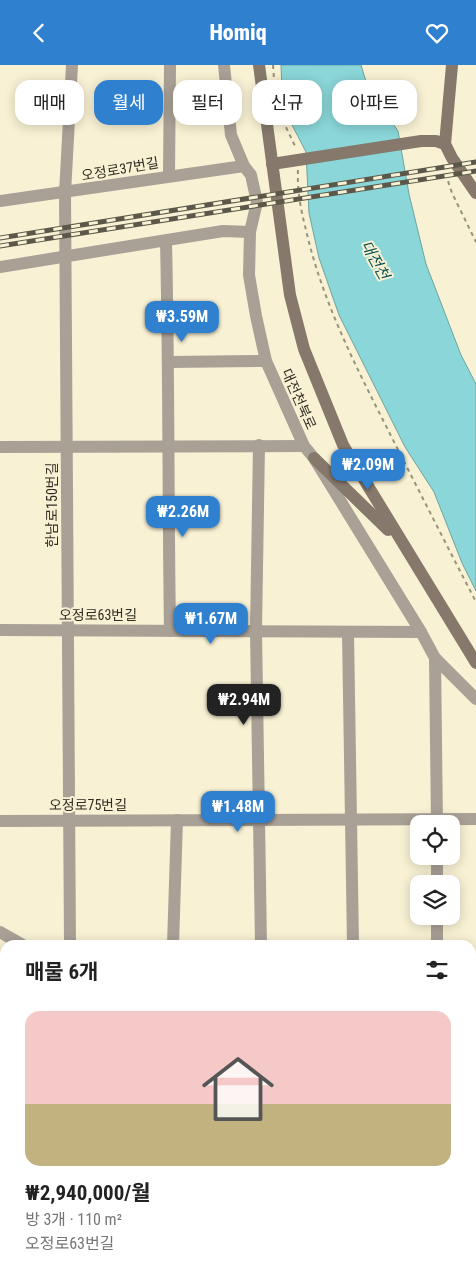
<!DOCTYPE html>
<html lang="ko">
<head>
<meta charset="utf-8">
<style>
  body { margin:0; font-family:"Roboto Condensed","Noto Sans KR",sans-serif; background:#f2f2f2; color:#222; height:100vh; display:flex; flex-direction:column; font-size:19px; white-space:nowrap }
  * { box-sizing:border-box; margin:0 }
  p { font-size:16px; color:#767676 }
  .icon { flex:none; width:28px; height:28px; fill:none; stroke:currentColor; stroke-width:2; stroke-linecap:round; stroke-linejoin:round }
  .map { position:relative; flex:1; overflow:hidden }
  .sheet { position:absolute; left:0px; top:875px; width:476px; height:335px; display:flex; flex-direction:column; background:#fff; border-radius:15px 15px 0 0; box-shadow:0 2px 12px #0003 }
  .sheet>* { flex:none }
  .guide { position:absolute; left:15px; top:15px; width:446px; height:45px; display:flex; gap:10px }
  .controls { position:absolute; left:410px; top:750px; display:grid; gap:10px }
  .controls a { display:grid; place-items:center; width:50px; height:50px; border-radius:10px; background:#fff; box-shadow:0 2px 12px #0003; font-size:25px }
  .price { position:absolute; translate:-50% -42px; padding:0 11px; border-radius:10px; background:#2f80cf; color:#fff; font-size:16px; line-height:32px; filter:drop-shadow(0 1px 2px #0008) }
  .price::after { content:''; position:absolute; left:50%; top:30px; width:15px; height:11px; margin-left:-8px; background:inherit; clip-path:polygon(0 0,100% 0,50% 100%) }
  .price.on { background:#222; color:#fff }
  ul { padding:0; list-style:none }
  li { display:grid; align-content:center; gap:10px; height:265px; padding:0 25px }
  li span { display:grid; place-items:center; height:155px; border-radius:15px; color:#555 }
  li>.icon { margin-inline-start:auto }
  span .icon { width:90px; height:90px; fill:#fffc; stroke-width:1 }
  li b { font-size:21px }
  h2 { display:flex; justify-content:space-between; align-items:center; height:60px; padding:0 25px; font-size:21px }
  .chip { padding:0 18px; border-radius:15px; background:#fff; box-shadow:0 2px 12px #0003; font-size:18px; line-height:45px }
  .chip.on { background:#2f80cf; color:#fff }
  header { display:flex; justify-content:space-between; align-items:center; height:65px; padding:0 25px; background:#2f80cf; color:#fff; font-size:22px; font-weight:800 }
  .map>svg:first-child { display:block }
  .green { fill:#a5d4ae }
  .water { fill:#8ad6d8; stroke:#6fa3a1 }
  .lines { fill:none; stroke-linecap:round; stroke-linejoin:round }
  .path { stroke:#97927e; stroke-width:2; stroke-dasharray:4 4; stroke-linecap:butt }
  .minor { stroke:#a9a096; stroke-width:12 }
  .tertiary { stroke:#a9a096; stroke-width:12 }
  .secondary { stroke:#86796b; stroke-width:12 }
  .rail-casing { stroke:#5c5849; stroke-width:5 }
  .rail { stroke:#f8f1d4; stroke-width:3; stroke-dasharray:9; stroke-linecap:butt }
  .labels { text-anchor:middle; dominant-baseline:central; stroke-width:4; stroke-linejoin:round; paint-order:stroke }
  .street-label { font-size:14px; fill:#302d22; stroke:#f8f1d4 }
  .water-label { font-size:15px; font-style:italic; fill:#094f51; stroke:#f8f1d4 }
</style>
</head>
<body>
<header><svg class="icon" aria-label="back" viewBox="0 0 24 24"><path d="M15 5l-7 7 7 7"/></svg>Homiq<svg class="icon" aria-label="heart" viewBox="0 0 24 24"><path d="M12 20l-8-8c-3-5 5-10 8-4 3-6 11-1 8 4z"/></svg></header>
<div class="map">
<svg width="476" height="1210" viewBox="0 0 476 1210">
  <rect width="100%" height="100%" fill="#f8f1d4"/>
  <g class="green">
    <polygon points="476,973 476,1118 471,1121 471,977"/>
    <polygon points="213,1205 347,1205 339,1210 208,1210"/>
  </g>
  <g class="water">
    <polygon points="281,0 361,0 368,23 398,66 409,129 426,199 461,290 476,319 476,526 462,498 434,427 405,382 339,250 319,193 309,148 306,87 291,58 282,26"/>
    <polygon points="476,1184 476,1210 411,1210 424,1205 471,1205 471,1186"/>
  </g>
  <g class="lines">
    <g class="path">
      <polyline points="273,0 275,28"/>
      <polyline points="276,32 282,54 296,83"/>
      <polyline points="443,101 452,128 476,177"/>
      <path d="M298,105C297,125 301,146 306,165C322,235 354,298 386,361C416,420 446,479 476,537"/>
      <polyline points="471,997 476,994"/>
      <polyline points="471,1140 476,1137"/>
      <polyline points="236,1205 237,1210"/>
      <polyline points="223,1210 228,1205"/>
      <polyline points="330,1210 331,1205"/>
      <polyline points="364,1210 371,1205"/>
    </g>
    <g class="minor">
      <polyline points="169,110 170,0"/>
      <path d="M166,176C169,306 168,436 170,566"/>
      <polyline points="0,202 223,166 250,167"/>
      <polyline points="169,297 266,296"/>
      <polyline points="259,380 256,566 261,880"/>
      <polyline points="0,382 304,381"/>
      <polyline points="0,565 421,567"/>
      <polyline points="348,567 353,880"/>
      <polyline points="435,593 437,759"/>
      <polyline points="0,756 476,754"/>
      <polyline points="437,819 437,791"/>
      <polyline points="0,867 23,880"/>
      <polyline points="70,880 65,128 72,0"/>
      <polyline points="173,880 177,755"/>
      <polyline points="437,880 437,851"/>
      <polyline points="471,920 476,920"/>
      <polyline points="0,955 5,955"/>
      <polyline points="0,1099 5,1099"/>
      <polyline points="74,1205 74,1210"/>
    </g>
    <g class="tertiary">
      <polyline points="224,0 231,70 244,101 251,110 257,137 250,167 249,210 256,251 266,296 304,381 314,393 421,567 435,593 476,634"/>
      <polyline points="0,136 244,101"/>
      <polyline points="174,1210 179,1205"/>
    </g>
    <g class="secondary">
      <polyline points="259,0 290,230 304,284 343,380 476,598"/>
      <polyline points="445,79 452,0"/>
      <polyline points="272,99 421,76 436,76 445,79 452,93 476,128"/>
      <polyline points="314,393 388,465"/>
      <polyline points="471,955 476,951"/>
      <polyline points="145,1210 151,1205"/>
    </g>
    <g class="rail-casing">
      <g id="rail">
        <polyline points="0,173 476,97"/>
        <polyline points="0,181 476,106"/>
      </g>
    </g>
    <use href="#rail" class="rail"/>
  </g>
  <g class="labels">
    <g class="street-label">
      <text transform="translate(120 104) rotate(-10)">오정로37번길</text>
      <text transform="translate(299 334) rotate(66)">대전천북로</text>
      <text transform="translate(52 440) rotate(-90)">한남로150번길</text>
      <text x="98" y="550">오정로63번길</text>
      <text x="88" y="740">오정로75번길</text>
    </g>
    <g class="water-label">
      <text transform="translate(375 195) rotate(61)">대전천</text>
    </g>
  </g>
</svg>
<div class="controls">
<a><svg class="icon" aria-label="locate" viewBox="0 0 24 24"><circle cx="12" cy="12" r="6"/><path d="M12 2v4M12 18v4M2 12h4M18 12h4"/></svg></a>
<a><svg class="icon" aria-label="layers" viewBox="0 0 24 24"><path d="M12 4l9 5-9 5-9-5zM3 14l9 5 9-5"/></svg></a>
</div>
<b class="price" style="left:182px;top:278px">₩3.59M</b>
<b class="price" style="left:368px;top:426px">₩2.09M</b>
<b class="price" style="left:183px;top:473px">₩2.26M</b>
<b class="price" style="left:211px;top:580px">₩1.67M</b>
<b class="price on" style="left:244px;top:661px">₩2.94M</b>
<b class="price" style="left:238px;top:768px">₩1.48M</b>
<div class="guide">
<a class="chip">매매</a>
<a class="chip on">월세</a>
<a class="chip">필터</a>
<a class="chip">신규</a>
<a class="chip">아파트</a>
</div>
<section class="sheet">
<h2>매물 6개<svg class="icon" aria-label="filters" viewBox="0 0 24 24"><path d="M4 7h16M4 17h16"/><circle cx="9" cy="7" r="2"/><circle cx="15" cy="17" r="2"/></svg></h2>
<ul>
<li><span style="background:linear-gradient(#f6c9c9 60%,#c2b280 0)"><svg class="icon" aria-label="home" viewBox="0 0 24 24"><path d="M3 11l9-7 9 7M6 9v11h12V9"/></svg></span><div><b>₩2,940,000/월</b><p>방 3개 · 110 m²</p><p>오정로63번길</p></div></li>
</ul>
</section>
</div>
</body>
</html>
